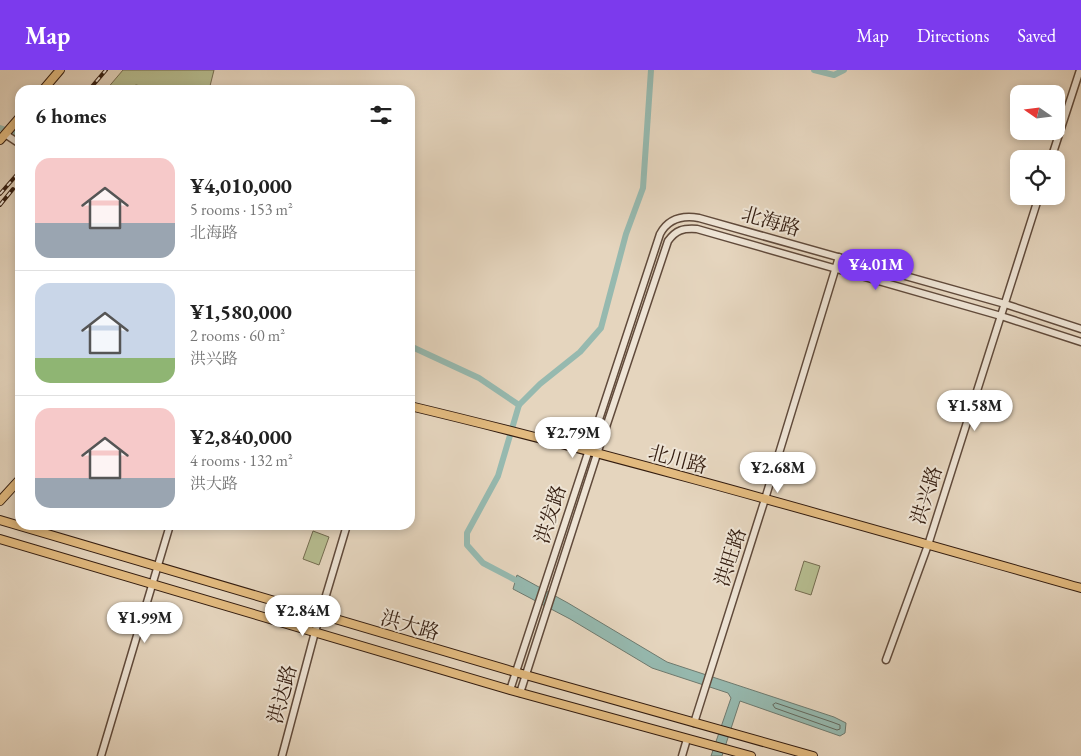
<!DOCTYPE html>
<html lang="en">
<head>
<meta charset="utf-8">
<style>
  body { margin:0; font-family:"EB Garamond","Noto Serif SC",serif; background:#f6f6f6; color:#222; height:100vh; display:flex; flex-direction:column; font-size:19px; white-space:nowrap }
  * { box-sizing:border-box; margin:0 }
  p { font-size:16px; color:#767676 }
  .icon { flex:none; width:28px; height:28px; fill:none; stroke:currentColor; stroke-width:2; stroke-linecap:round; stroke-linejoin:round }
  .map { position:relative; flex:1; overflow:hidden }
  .drawer { position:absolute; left:15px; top:15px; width:400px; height:445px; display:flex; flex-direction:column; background:#fff; border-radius:15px; box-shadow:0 2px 8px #0003 }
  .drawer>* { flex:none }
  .needle { width:32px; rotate:284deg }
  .tools { position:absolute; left:1010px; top:15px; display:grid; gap:10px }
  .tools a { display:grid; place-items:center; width:55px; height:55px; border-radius:10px; background:#fff; box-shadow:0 2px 8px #0003; font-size:25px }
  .price { position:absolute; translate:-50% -42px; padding:0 11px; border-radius:18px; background:#fff; color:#222; font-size:16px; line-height:32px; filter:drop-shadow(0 1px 2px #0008) }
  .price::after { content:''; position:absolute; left:50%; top:30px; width:15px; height:11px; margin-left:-8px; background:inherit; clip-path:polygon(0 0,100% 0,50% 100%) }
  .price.active { background:#7c3aed; color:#fff }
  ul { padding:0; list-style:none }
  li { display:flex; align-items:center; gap:15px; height:125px; padding:0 20px }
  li+li { border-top:1px solid #e0e0e0 }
  li span { display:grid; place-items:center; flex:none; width:140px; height:100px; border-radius:15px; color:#555 }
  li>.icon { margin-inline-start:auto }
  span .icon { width:60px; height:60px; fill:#fffc; stroke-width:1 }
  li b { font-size:21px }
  h2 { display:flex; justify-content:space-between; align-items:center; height:60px; padding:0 20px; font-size:21px }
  header { display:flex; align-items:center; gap:30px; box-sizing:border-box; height:70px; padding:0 25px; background:#7c3aed; color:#fff }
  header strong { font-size:24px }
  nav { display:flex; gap:28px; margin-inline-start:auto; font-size:18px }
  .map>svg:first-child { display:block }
  .green { fill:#b6bd90; stroke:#746c50 }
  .water { fill:#96b9af; stroke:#6e7a6f }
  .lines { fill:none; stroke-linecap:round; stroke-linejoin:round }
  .shore { stroke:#646a5f; stroke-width:1 }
  .canal { stroke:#96b9af; stroke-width:6 }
  .minor-casing { stroke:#604a3b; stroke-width:9 }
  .major-casing { stroke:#331c0f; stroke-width:10 }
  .minor { stroke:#eee4d5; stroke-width:6 }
  .major { stroke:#e2ba7f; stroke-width:8 }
  .rail-casing { stroke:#331c0f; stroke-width:4 }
  .rail { stroke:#eee4d5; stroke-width:2; stroke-dasharray:5.5; stroke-linecap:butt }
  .labels { text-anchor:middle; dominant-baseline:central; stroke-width:4; stroke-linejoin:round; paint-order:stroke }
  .street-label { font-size:20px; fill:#331c0f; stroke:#eee4d5 }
</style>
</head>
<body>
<header>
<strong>Map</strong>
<nav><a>Map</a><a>Directions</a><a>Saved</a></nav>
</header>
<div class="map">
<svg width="1081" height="686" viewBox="0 0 1081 686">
  <rect width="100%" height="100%" fill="#e5d5be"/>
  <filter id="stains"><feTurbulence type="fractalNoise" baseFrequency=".004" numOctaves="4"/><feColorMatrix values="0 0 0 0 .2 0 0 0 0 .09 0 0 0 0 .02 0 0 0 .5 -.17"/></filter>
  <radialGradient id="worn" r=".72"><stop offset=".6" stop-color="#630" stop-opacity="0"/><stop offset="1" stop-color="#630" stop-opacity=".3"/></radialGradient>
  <g class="green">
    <polygon points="123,0 214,0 209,20 160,20 136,15 125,20 106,20"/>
    <polygon points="313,461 329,467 319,495 303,489"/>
    <polygon points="804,491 820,496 811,525 795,520"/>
  </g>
  <polygon class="water" points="517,505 568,533 667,592 834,647 846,653 845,663 840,666 740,631 722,686 711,686 731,628 728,623 652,598 570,549 513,519"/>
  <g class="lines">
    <polygon class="shore" points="776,633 832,652 840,655 840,659 837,660 775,638 773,635"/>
    <g class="canal">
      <polyline points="814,0 834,5 844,0"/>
      <polyline points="0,58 20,65"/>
      <polyline points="410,276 479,308 519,335"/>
      <polyline points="523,514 483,493 467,475 467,463 498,406 519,335 540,314 580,282 601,258 626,164 643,118 651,0"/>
    </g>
    <g class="minor-casing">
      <g id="minor">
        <polyline points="5,64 20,74"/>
        <polyline points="1051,89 1080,0"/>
        <polyline points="886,590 928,475 1039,126"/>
        <path d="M510,620L660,164C668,149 682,145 699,148L1005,234L1081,259"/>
        <path d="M520,623L597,384L668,171C676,160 683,158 697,159L1001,246L1081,272"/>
        <polyline points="694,653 765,429 839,187"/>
        <polyline points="101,686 170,455"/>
        <polyline points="282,686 315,562 347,455"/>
        <polyline points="682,686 687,669"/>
      </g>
    </g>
    <g class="major-casing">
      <g id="major">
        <polyline points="43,20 60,0"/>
        <polyline points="0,70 20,47"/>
        <path d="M410,336C635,390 858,455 1081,518"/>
        <polyline points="0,431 20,409"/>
        <polyline points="0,450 515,602 813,686"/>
        <polyline points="0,469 510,620 751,686"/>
      </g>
    </g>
    <use href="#minor" class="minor"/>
    <use href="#major" class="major"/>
    <g class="rail-casing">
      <g id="rail">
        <polyline points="89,20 106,0"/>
        <polyline points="0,124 20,101"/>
        <polyline points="0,135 13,119"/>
      </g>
    </g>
    <use href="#rail" class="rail"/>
  </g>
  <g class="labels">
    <g class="street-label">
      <text transform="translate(771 151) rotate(16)">北海路</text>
      <text transform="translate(678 389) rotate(15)">北川路</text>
      <text transform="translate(926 425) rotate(-72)">洪兴路</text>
      <text transform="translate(550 444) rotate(-72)">洪发路</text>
      <text transform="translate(730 487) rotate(-72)">洪旺路</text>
      <text transform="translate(410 555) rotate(16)">洪大路</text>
      <text transform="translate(282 624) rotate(-75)">洪达路</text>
    </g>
  </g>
  <rect width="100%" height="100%" filter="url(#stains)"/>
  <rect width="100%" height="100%" fill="url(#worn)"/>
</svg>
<div class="tools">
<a><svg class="needle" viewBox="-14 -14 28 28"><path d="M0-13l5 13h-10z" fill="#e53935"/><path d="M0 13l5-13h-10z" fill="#767676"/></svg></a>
<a><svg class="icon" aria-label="locate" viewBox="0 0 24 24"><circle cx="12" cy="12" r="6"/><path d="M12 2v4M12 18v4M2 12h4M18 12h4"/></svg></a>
</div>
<b class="price active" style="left:876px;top:221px">¥4.01M</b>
<b class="price" style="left:975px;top:362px">¥1.58M</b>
<b class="price" style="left:573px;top:389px">¥2.79M</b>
<b class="price" style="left:778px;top:424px">¥2.68M</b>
<b class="price" style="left:303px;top:567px">¥2.84M</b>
<b class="price" style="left:145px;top:574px">¥1.99M</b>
<section class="drawer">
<h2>6 homes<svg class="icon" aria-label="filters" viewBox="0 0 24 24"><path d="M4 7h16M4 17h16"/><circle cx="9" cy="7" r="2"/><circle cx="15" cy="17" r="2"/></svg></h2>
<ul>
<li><span style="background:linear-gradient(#f6c9c9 65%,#9aa5b1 0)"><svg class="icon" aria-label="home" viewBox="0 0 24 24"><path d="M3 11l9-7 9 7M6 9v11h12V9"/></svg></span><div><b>¥4,010,000</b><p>5 rooms · 153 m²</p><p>北海路</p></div></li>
<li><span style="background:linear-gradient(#c9d6e8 75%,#8fb573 0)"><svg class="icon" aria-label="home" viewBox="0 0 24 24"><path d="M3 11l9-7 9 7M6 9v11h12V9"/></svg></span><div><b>¥1,580,000</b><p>2 rooms · 60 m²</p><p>洪兴路</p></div></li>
<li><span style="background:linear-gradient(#f6c9c9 70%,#9aa5b1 0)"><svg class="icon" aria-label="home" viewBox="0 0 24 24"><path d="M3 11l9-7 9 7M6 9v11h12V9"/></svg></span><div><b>¥2,840,000</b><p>4 rooms · 132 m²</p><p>洪大路</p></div></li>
</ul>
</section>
</div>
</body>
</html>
